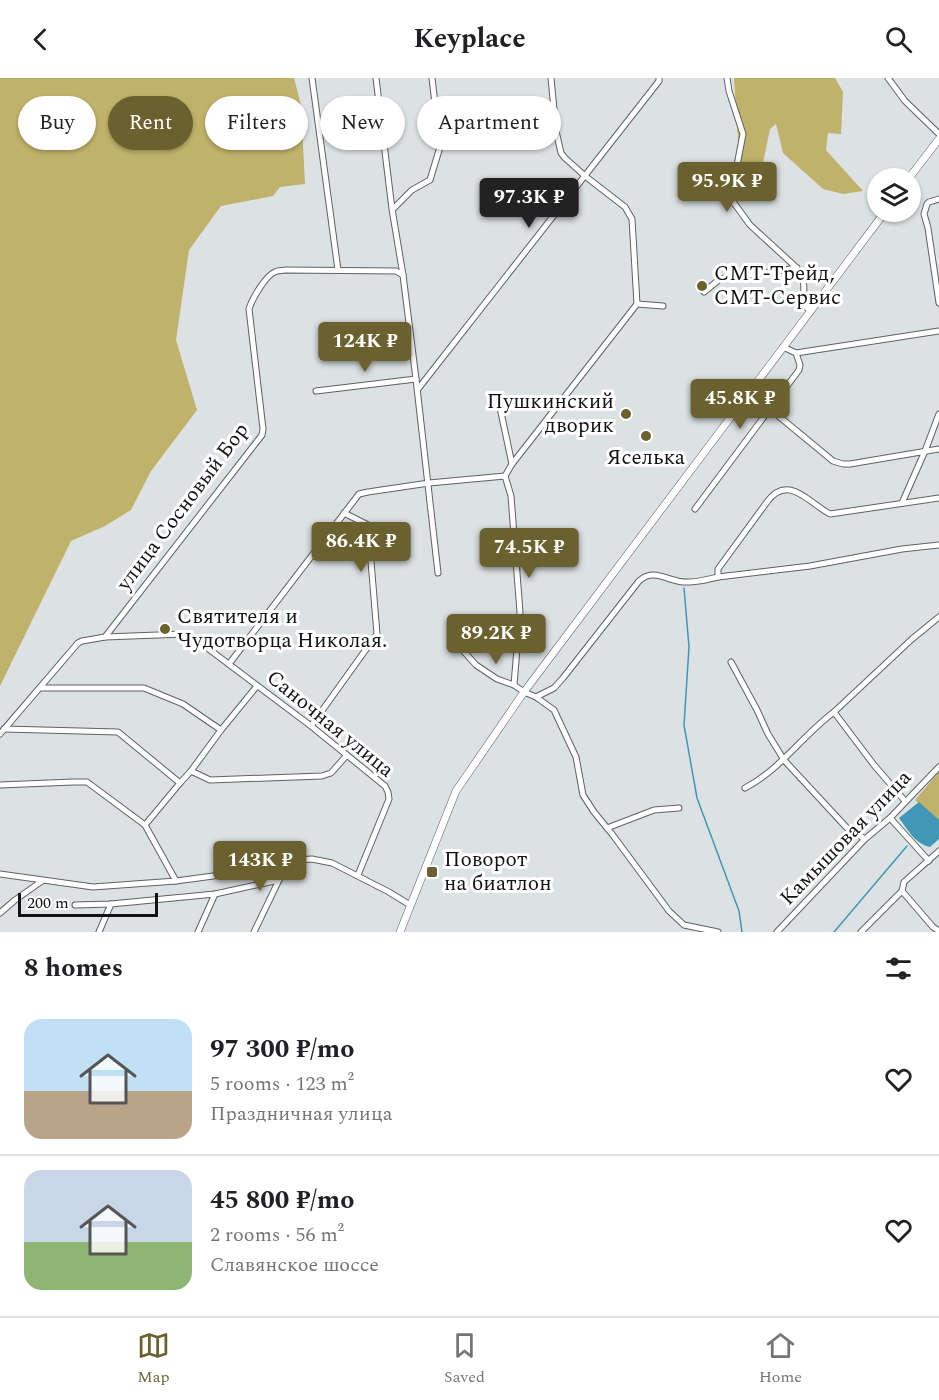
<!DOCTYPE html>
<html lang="en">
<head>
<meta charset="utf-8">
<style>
  body { margin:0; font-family:Spectral,serif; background:#f6f6f6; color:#202124; height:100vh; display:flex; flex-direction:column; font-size:22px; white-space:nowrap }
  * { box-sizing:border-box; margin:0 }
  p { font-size:20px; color:#757577 }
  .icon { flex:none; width:33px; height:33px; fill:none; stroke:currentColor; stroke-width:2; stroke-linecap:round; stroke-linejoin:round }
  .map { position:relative; height:854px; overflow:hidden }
  .sheet { display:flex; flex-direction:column; background:#fff; flex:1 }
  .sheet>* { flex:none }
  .banner { position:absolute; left:18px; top:18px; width:600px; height:54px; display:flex; gap:12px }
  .tools { position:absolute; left:867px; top:90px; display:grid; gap:12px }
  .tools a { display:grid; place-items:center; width:54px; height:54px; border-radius:50%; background:#fff; box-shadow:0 2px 4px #0004; font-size:30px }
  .scale { position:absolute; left:18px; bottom:15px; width:140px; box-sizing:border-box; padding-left:6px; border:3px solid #101213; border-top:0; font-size:16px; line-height:21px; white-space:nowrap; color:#101213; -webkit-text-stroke:4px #fff; paint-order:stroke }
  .price { position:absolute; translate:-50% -51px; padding:0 14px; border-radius:6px; background:#6b612e; color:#fff; font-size:20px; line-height:39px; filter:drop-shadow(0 2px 3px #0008) }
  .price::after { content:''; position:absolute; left:50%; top:36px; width:18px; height:14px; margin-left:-9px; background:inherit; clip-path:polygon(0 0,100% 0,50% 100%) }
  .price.on { background:#222; color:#fff }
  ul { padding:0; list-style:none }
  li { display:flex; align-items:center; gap:18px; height:150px; padding:0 24px }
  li+li { border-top:2px solid #e0e0e0 }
  li span { display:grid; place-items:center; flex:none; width:168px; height:120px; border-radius:18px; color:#555 }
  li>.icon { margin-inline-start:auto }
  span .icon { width:72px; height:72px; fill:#fffc; stroke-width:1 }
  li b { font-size:26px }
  h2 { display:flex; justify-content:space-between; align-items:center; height:72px; padding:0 24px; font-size:26px }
  .tag { padding:0 21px; border-radius:27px; background:#fff; box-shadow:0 2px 4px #0004; font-size:21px; line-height:54px }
  .tag.on { background:#6b612e; color:#fff }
  header { display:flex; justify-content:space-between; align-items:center; height:78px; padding:0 24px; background:#fff; font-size:27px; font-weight:700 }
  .tabs { display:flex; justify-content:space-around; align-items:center; height:84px; border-top:2px solid #e0e0e0; background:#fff; font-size:16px; color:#757577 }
  .tabs a { display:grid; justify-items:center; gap:3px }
  .tabs .on { color:#6b612e }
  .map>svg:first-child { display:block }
  .forest { fill:#c0b26a }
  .water { fill:#4197b6 }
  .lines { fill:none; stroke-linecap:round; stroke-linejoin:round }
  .stream { stroke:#4197b6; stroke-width:1.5 }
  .street-casing { stroke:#5e6264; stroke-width:7 }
  .secondary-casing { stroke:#5e6264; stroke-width:8 }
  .street { stroke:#fff; stroke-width:5 }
  .secondary { stroke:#fff; stroke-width:7 }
  .poi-dot { fill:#6b612e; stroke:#fff; stroke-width:2 }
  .labels { text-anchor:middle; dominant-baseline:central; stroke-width:6; stroke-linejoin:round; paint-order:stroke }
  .poi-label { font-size:21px; fill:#101213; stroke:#fff; text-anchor:start }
  .street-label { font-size:21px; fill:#101213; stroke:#fff }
</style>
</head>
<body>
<header><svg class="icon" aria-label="back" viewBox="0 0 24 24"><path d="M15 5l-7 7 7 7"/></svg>Keyplace<svg class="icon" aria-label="search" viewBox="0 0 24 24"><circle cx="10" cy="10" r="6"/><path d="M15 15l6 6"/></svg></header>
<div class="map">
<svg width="939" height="854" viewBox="0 0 939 854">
  <rect width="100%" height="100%" fill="#dce1e4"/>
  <g class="forest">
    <polygon points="0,0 294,0 301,27 305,106 280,109 273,118 221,128 189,172 176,262 197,332 151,393 131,432 105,448 71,463 0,608"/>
    <polygon points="734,0 835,0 843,14 841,56 828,55 826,72 863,113 843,116 823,111 783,75 776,46 770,51 761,95 742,125"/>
    <polygon points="939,694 939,743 915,722"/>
  </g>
  <path class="water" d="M919,724L939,742V761L930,769C914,765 909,753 899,740Z"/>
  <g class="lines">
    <g class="stream">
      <polyline points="684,510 689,569 684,647 697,720 739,833 742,854"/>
      <polyline points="834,854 907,768"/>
    </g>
    <g class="street-casing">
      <g id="street">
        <polyline points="312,0 338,192"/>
        <polyline points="376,0 392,131 403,197 416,301 438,495"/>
        <path d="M727,0L729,13L743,56L733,108L734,125L750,147L797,190C806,201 804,213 803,227L811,233"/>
        <polyline points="888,0 905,23 939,56"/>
        <polyline points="939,121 929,124 927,126 924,136 928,150 939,225"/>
        <polyline points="393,131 412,112 430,102 440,69 432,0"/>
        <polyline points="704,214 720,201 797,190"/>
        <polyline points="637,226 663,228"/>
        <polyline points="783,269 796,275 939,253"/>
        <polyline points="418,311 659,3 659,0"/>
        <polyline points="316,313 416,301"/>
        <polyline points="499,325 512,386"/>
        <polyline points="770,331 833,383 843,386 850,386 939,371"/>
        <polyline points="505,398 512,386 637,226 632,141 625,129 585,98 565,80 561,75 556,53 551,0"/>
        <polyline points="505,398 511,418 520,534 514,607"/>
        <polyline points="902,425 925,373 939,336"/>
        <polyline points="695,431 799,292 800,287 796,275"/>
        <polyline points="718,499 810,488 902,471 939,467"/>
        <polyline points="105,559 184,556 194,560 311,648 385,708 388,714 389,721 358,797"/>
        <polyline points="459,568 476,587 497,601 514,607 524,614 536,619 554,632 576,679 583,717 594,734 612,756 669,833 684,847 718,854"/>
        <polyline points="731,584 757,632 768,656 784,682 847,750 865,761"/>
        <polyline points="229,586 359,416 368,414 429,405 505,398"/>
        <polyline points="40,610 144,610 183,626 221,652"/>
        <path d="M536,619L554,610L563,600L639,503C655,488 670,506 689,504C699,504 709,501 718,499V491L767,424C788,395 809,425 830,436L939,420"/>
        <polyline points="834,634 874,687 905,723"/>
        <polyline points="311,648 377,556 368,447 344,435"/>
        <polyline points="4,651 118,654 180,705"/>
        <path d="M0,656L78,565L82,563L105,559L262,357L263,351L249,231C252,221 266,197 275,194C278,192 282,193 285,192L396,193L403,197"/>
        <polyline points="191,693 210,702 322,698 331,695 347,677"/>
        <polyline points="0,707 73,704 87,704 145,747"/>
        <path d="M745,710C781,691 802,658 834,634L912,561L939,539"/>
        <polyline points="890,740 929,783"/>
        <polyline points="607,750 654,732 679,730"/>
        <polyline points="0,796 93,809 176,803 228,796 286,783 312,781 332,785 389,814 410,827"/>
        <polyline points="176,803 145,747 180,705 191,693 221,652 257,608"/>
        <polyline points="902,813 933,849 939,853"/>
        <polyline points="75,827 111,826 215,816 279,802"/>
        <polyline points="0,835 15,822 42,803"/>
        <polyline points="99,854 111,826"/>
        <polyline points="198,854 215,816"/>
        <polyline points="254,854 279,802 286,783"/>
        <polyline points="777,854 865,761 890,740 939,689"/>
        <polyline points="861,854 902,813 904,804 939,773"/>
      </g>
    </g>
    <g class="secondary-casing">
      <g id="secondary">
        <polyline points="909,100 939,61"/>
        <polyline points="400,854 456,713 524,614 885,134"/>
      </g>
    </g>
    <use href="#street" class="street"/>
    <use href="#secondary" class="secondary"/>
  </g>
  <g class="poi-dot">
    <circle cx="702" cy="208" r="6"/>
    <circle cx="626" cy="336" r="6"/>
    <circle cx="646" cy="358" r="6"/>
    <circle cx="165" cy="551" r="6"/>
    <rect x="426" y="788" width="12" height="12" rx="3"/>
  </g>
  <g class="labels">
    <g class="poi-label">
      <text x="714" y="196">СМТ-Трейд,<tspan x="714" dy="24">СМТ-Сервис</tspan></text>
      <text x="614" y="324" text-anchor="end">Пушкинский<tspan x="614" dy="24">дворик</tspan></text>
      <text x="646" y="380" text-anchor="middle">Яселька</text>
      <text x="177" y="539">Святителя и<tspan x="177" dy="24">Чудотворца Николая.</tspan></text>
      <text x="444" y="782">Поворот<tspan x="444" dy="24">на биатлон</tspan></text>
    </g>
    <g class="street-label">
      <text transform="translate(183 429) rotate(-53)">улица Сосновый Бор</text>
      <text transform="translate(330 646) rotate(39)">Саночная улица</text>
      <text transform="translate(846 760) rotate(-46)">Камышовая улица</text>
    </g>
  </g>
</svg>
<div class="tools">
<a><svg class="icon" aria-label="layers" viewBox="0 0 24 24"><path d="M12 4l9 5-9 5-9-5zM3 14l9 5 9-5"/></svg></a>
</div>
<div class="scale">200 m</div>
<b class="price" style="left:727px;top:135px">95.9K ₽</b>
<b class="price on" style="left:529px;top:151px">97.3K ₽</b>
<b class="price" style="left:365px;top:295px">124K ₽</b>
<b class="price" style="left:740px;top:352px">45.8K ₽</b>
<b class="price" style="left:361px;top:495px">86.4K ₽</b>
<b class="price" style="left:529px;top:501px">74.5K ₽</b>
<b class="price" style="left:496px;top:587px">89.2K ₽</b>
<b class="price" style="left:260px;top:814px">143K ₽</b>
<div class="banner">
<a class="tag">Buy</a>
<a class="tag on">Rent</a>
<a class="tag">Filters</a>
<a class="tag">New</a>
<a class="tag">Apartment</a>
</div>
</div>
<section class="sheet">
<h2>8 homes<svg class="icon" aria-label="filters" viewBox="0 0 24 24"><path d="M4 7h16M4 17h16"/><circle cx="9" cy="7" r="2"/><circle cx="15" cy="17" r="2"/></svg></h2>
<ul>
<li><span style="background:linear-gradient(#bfe0f5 60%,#b9a48a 0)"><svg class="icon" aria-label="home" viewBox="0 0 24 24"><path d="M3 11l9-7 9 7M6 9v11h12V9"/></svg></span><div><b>97 300 ₽/mo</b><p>5 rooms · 123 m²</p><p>Праздничная улица</p></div><svg class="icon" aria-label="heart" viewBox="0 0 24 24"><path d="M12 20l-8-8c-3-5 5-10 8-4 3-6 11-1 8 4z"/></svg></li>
<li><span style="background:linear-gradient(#c9d6e8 60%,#8fb573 0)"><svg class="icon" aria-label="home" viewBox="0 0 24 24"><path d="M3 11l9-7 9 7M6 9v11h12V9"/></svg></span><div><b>45 800 ₽/mo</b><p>2 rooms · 56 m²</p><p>Славянское шоссе</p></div><svg class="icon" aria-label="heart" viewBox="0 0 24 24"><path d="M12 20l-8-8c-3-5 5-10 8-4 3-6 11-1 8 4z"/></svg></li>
</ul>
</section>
<nav class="tabs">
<a class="on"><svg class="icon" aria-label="map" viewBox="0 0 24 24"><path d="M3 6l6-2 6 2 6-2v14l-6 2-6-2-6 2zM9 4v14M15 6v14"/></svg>Map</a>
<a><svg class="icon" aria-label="saved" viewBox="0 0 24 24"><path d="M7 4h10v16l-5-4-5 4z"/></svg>Saved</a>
<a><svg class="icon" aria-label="home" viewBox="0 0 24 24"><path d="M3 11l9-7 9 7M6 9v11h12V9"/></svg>Home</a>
</nav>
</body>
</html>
